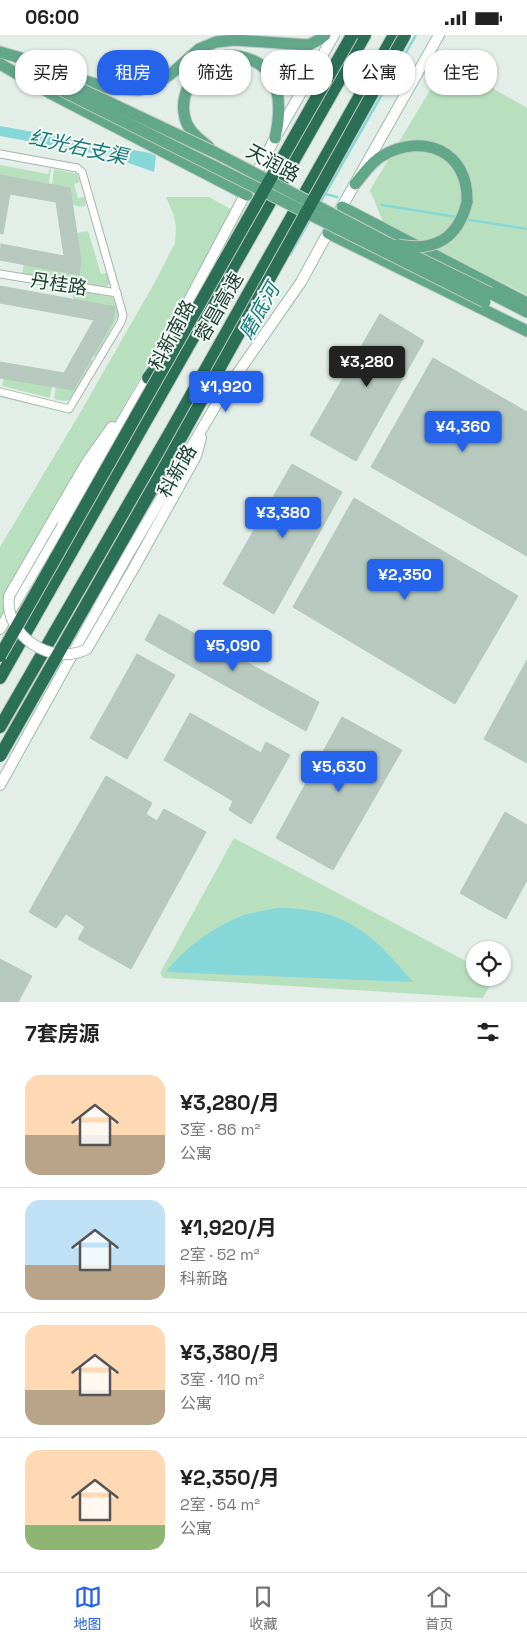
<!DOCTYPE html>
<html lang="zh">
<head>
<meta charset="utf-8">
<style>
  body { margin:0; font-family:"Space Grotesk","Noto Sans SC",sans-serif; background:#f2f2f2; color:#222; height:100vh; display:flex; flex-direction:column; font-size:19px; white-space:nowrap }
  * { box-sizing:border-box; margin:0 }
  p { font-size:16px; color:#767676 }
  .icon { flex:none; width:28px; height:28px; fill:none; stroke:currentColor; stroke-width:2; stroke-linecap:round; stroke-linejoin:round }
  .map { position:relative; height:967px; overflow:hidden }
  .drawer { display:flex; flex-direction:column; background:#fff; flex:1 }
  .drawer>* { flex:none }
  .top-card { position:absolute; left:15px; top:15px; width:498px; height:45px; display:flex; gap:10px }
  .fabs { position:absolute; left:466px; top:906px; display:grid; gap:10px }
  .fabs a { display:grid; place-items:center; width:45px; height:45px; border-radius:50%; background:#fff; box-shadow:0 1px 4px #0004; font-size:25px }
  .price { position:absolute; translate:-50% -42px; padding:0 11px; border-radius:5px; background:#2563eb; color:#fff; font-size:16px; line-height:32px; filter:drop-shadow(0 1px 2px #0008) }
  .price::after { content:''; position:absolute; left:50%; top:30px; width:15px; height:11px; margin-left:-8px; background:inherit; clip-path:polygon(0 0,100% 0,50% 100%) }
  .price.selected { background:#222; color:#fff }
  ul { padding:0; list-style:none }
  li { display:flex; align-items:center; gap:15px; height:125px; padding:0 25px }
  li+li { border-top:1px solid #e0e0e0 }
  li span { display:grid; place-items:center; flex:none; width:140px; height:100px; border-radius:15px; color:#555 }
  li>.icon { margin-inline-start:auto }
  span .icon { width:60px; height:60px; fill:#fffc; stroke-width:1 }
  li b { font-size:21px }
  h2 { display:flex; justify-content:space-between; align-items:center; height:60px; padding:0 25px; font-size:21px }
  .chip { padding:0 18px; border-radius:20px; background:#fff; box-shadow:0 1px 4px #0004; font-size:18px; line-height:45px }
  .chip.selected { background:#2563eb; color:#fff }
  .status { display:flex; justify-content:space-between; align-items:center; height:35px; padding:0 25px; background:#fff; direction:ltr }
  .status svg { height:14px; fill:currentColor }
  .menu { display:flex; justify-content:space-around; align-items:center; height:70px; border-top:1px solid #e0e0e0; background:#fff; font-size:14px; color:#767676 }
  .menu a { display:grid; justify-items:center; gap:2px }
  .menu .selected { color:#2563eb }
  .map>svg:first-child { display:block }
  .green { fill:#b9e0be }
  .water { fill:#86d7d7 }
  .lines { fill:none; stroke-linecap:round; stroke-linejoin:round }
  .stream { stroke:#86d7d7; stroke-width:2.5 }
  .building { fill:#b7c9bf; stroke:#b4c8bd }
  .street-casing { stroke:#a4b6ad; stroke-width:9 }
  .secondary-casing { stroke:#a0baad; stroke-width:12 }
  .primary-casing { stroke:#c1cac6; stroke-width:13 }
  .highway-casing { stroke:#c1cac6; stroke-width:14 }
  .street { stroke:#fff; stroke-width:7 }
  .secondary { stroke:#fff; stroke-width:10 }
  .primary { stroke:#63a78b; stroke-width:11 }
  .highway { stroke:#2a6f56; stroke-width:12 }
  .secondary-bridge-casing { stroke:#a0baad; stroke-width:12; stroke-linecap:butt }
  .primary-bridge-casing { stroke:#c1cac6; stroke-width:13; stroke-linecap:butt }
  .highway-bridge-casing { stroke:#c1cac6; stroke-width:14; stroke-linecap:butt }
  .secondary-bridge { stroke:#fff; stroke-width:10 }
  .primary-bridge { stroke:#63a78b; stroke-width:11 }
  .highway-bridge { stroke:#2a6f56; stroke-width:12 }
  .labels { text-anchor:middle; dominant-baseline:central; stroke-width:4; stroke-linejoin:round; paint-order:stroke }
  .street-label { font-size:19px; fill:#204033; stroke:#f3faf5 }
  .water-label { font-size:20px; font-style:italic; fill:#157a7b; stroke:#f3faf5 }
</style>
</head>
<body>
<div class="status"><b>06:00</b><svg viewBox="0 0 49 12"><path d="M0 12V9h3v3zM5 12V6h3v6zM10 12V3h3v9zM15 12V0h3v12zM26 1h20v11H26zM47 4h2v5h-2z"/></svg></div>
<div class="map">
<svg width="527" height="967" viewBox="0 0 527 967">
  <rect width="100%" height="100%" fill="#e2eee7"/>
  <g class="green">
    <polygon points="447,27 527,73 527,260 383,187 370,155"/>
    <polygon points="0,130 48,139 50,133 51,133 49,149 0,140"/>
    <path d="M54,134L77,139L80,147L74,149L78,163L85,162L86,170C73,177 60,158 52,150Z"/>
    <polygon points="166,162 209,162 234,176 67,472 0,587 0,512 80,378 155,247 175,208 176,191 173,178"/>
    <polygon points="88,196 101,239 108,238 110,248 105,253 22,239 24,229 79,239 81,225 77,198"/>
    <polygon points="74,255 112,262 116,268 119,279 96,322 93,321 112,288 73,264"/>
    <polygon points="90,325 94,326 71,364 65,366 54,364 56,352"/>
    <polygon points="4,343 52,351 50,363 2,351"/>
    <polygon points="234,803 475,931 475,942 494,943 483,963 163,943 160,938"/>
  </g>
  <g class="water">
    <polygon points="0,91 150,118 156,121 154,137 109,121 0,101"/>
    <path d="M278,873C345,873 372,898 413,947L166,937C185,912 215,891 244,880C255,877 267,875 278,873Z"/>
  </g>
  <g class="lines">
    <g class="stream">
      <polyline points="325,159 337,162"/>
      <polyline points="320,168 416,0"/>
      <polyline points="382,170 457,182"/>
      <polyline points="464,184 527,194"/>
      <polyline points="290,220 311,183"/>
    </g>
  </g>
  <g class="building">
    <polygon points="0,140 70,153 81,225 79,240 0,225 1,209 64,221 56,167 10,159 3,199 0,198"/>
    <polygon points="0,251 115,272 112,288 73,355 0,343 0,327 64,338 94,285 0,268"/>
    <polygon points="380,279 424,306 356,426 310,400"/>
    <polygon points="433,323 527,377 527,521 371,432"/>
    <polygon points="292,429 342,457 274,579 223,549"/>
    <polygon points="354,463 518,561 455,669 293,572"/>
    <polygon points="159,579 319,667 306,696 145,605"/>
    <polygon points="137,619 175,640 127,724 90,703"/>
    <polygon points="527,625 527,728 484,704"/>
    <polygon points="190,678 261,718 266,707 290,720 251,789 229,775 233,766 164,725"/>
    <polygon points="342,682 402,715 333,835 276,803"/>
    <polygon points="106,741 152,768 146,779 157,786 164,774 206,797 131,934 78,904 85,892 66,879 56,893 29,877"/>
    <polygon points="505,777 527,790 527,845 506,884 460,858"/>
    <polygon points="0,924 32,941 18,967 0,967"/>
  </g>
  <g class="lines">
    <g class="street-casing">
      <g id="street">
        <polyline points="0,119 77,133 82,137 123,280 121,287 69,374 0,357"/>
        <polyline points="0,239 117,258"/>
      </g>
    </g>
    <g class="secondary-casing">
      <g id="secondary">
        <polyline points="339,177 439,0"/>
        <polyline points="158,324 275,103 334,0"/>
        <polyline points="53,485 87,427 112,392"/>
        <polyline points="135,531 196,421 201,403"/>
        <polyline points="0,594 151,337"/>
        <polyline points="0,750 126,523 219,365 301,247 331,192"/>
      </g>
    </g>
    <g class="primary-casing">
      <g id="primary">
        <polyline points="0,17 56,33 79,44 111,54 140,55 154,50 171,39 199,14 216,7 234,5 309,10 320,4 325,0"/>
        <polyline points="0,29 50,58 247,160"/>
        <polyline points="35,34 66,47"/>
        <path d="M209,112C199,104 188,96 185,83C179,62 193,34 212,25C223,20 235,19 246,23C282,33 282,73 275,103"/>
        <path d="M355,149C363,140 371,127 382,121C423,97 469,116 467,167"/>
        <polyline points="342,172 527,268"/>
        <polyline points="328,198 527,296"/>
        <polyline points="490,258 527,277"/>
      </g>
    </g>
    <g class="highway-casing">
      <g id="highway">
        <polyline points="148,343 167,318"/>
        <polyline points="0,643 365,0"/>
        <polyline points="0,692 173,392 394,0"/>
      </g>
    </g>
    <use href="#street" class="street"/>
    <use href="#secondary" class="secondary"/>
    <use href="#primary" class="primary"/>
    <use href="#highway" class="highway"/>
    <g class="secondary-bridge-casing">
      <path id="secondary-bridge" d="M53,485L9,561C4,601 52,632 87,614L135,531"/>
    </g>
    <g class="primary-bridge-casing">
      <g id="primary-bridge">
        <polyline points="66,47 216,118 388,208 490,258"/>
        <polyline points="61,55 485,267"/>
        <path d="M398,210C434,217 458,204 467,167"/>
      </g>
    </g>
    <g class="highway-bridge-casing">
      <g id="highway-bridge">
        <polyline points="0,621 352,0"/>
        <polyline points="0,721 164,433 405,0"/>
      </g>
    </g>
    <use href="#secondary-bridge" class="secondary-bridge"/>
    <use href="#primary-bridge" class="primary-bridge"/>
    <use href="#highway-bridge" class="highway-bridge"/>
  </g>
  <g class="labels">
    <g class="street-label">
      <text transform="translate(273 128) rotate(28)">天润路</text>
      <text transform="translate(59 249) rotate(9)">丹桂路</text>
      <text transform="translate(219 272) rotate(-60)">蓉昌高速</text>
      <text transform="translate(172 300) rotate(-62)">科新南路</text>
      <text transform="translate(177 436) rotate(-60)">科新路</text>
    </g>
    <g class="water-label">
      <text transform="translate(78 112) rotate(12)">红光右支渠</text>
      <text transform="translate(259 276) rotate(-60)">磨底河</text>
    </g>
  </g>
</svg>
<div class="fabs">
<a><svg class="icon" aria-label="locate" viewBox="0 0 24 24"><circle cx="12" cy="12" r="6"/><path d="M12 2v4M12 18v4M2 12h4M18 12h4"/></svg></a>
</div>
<b class="price selected" style="left:367px;top:353px">¥3,280</b>
<b class="price" style="left:226px;top:378px">¥1,920</b>
<b class="price" style="left:463px;top:418px">¥4,360</b>
<b class="price" style="left:283px;top:504px">¥3,380</b>
<b class="price" style="left:405px;top:566px">¥2,350</b>
<b class="price" style="left:233px;top:637px">¥5,090</b>
<b class="price" style="left:339px;top:758px">¥5,630</b>
<div class="top-card">
<a class="chip">买房</a>
<a class="chip selected">租房</a>
<a class="chip">筛选</a>
<a class="chip">新上</a>
<a class="chip">公寓</a>
<a class="chip">住宅</a>
</div>
</div>
<section class="drawer">
<h2>7套房源<svg class="icon" aria-label="filters" viewBox="0 0 24 24"><path d="M4 7h16M4 17h16"/><circle cx="9" cy="7" r="2"/><circle cx="15" cy="17" r="2"/></svg></h2>
<ul>
<li><span style="background:linear-gradient(#ffd9b3 60%,#b9a48a 0)"><svg class="icon" aria-label="home" viewBox="0 0 24 24"><path d="M3 11l9-7 9 7M6 9v11h12V9"/></svg></span><div><b>¥3,280/月</b><p>3室 · 86 m²</p><p>公寓</p></div></li>
<li><span style="background:linear-gradient(#bfe0f5 65%,#b9a48a 0)"><svg class="icon" aria-label="home" viewBox="0 0 24 24"><path d="M3 11l9-7 9 7M6 9v11h12V9"/></svg></span><div><b>¥1,920/月</b><p>2室 · 52 m²</p><p>科新路</p></div></li>
<li><span style="background:linear-gradient(#ffd9b3 65%,#b9a48a 0)"><svg class="icon" aria-label="home" viewBox="0 0 24 24"><path d="M3 11l9-7 9 7M6 9v11h12V9"/></svg></span><div><b>¥3,380/月</b><p>3室 · 110 m²</p><p>公寓</p></div></li>
<li><span style="background:linear-gradient(#ffd9b3 75%,#8fb573 0)"><svg class="icon" aria-label="home" viewBox="0 0 24 24"><path d="M3 11l9-7 9 7M6 9v11h12V9"/></svg></span><div><b>¥2,350/月</b><p>2室 · 54 m²</p><p>公寓</p></div></li>
</ul>
</section>
<nav class="menu">
<a class="selected"><svg class="icon" aria-label="map" viewBox="0 0 24 24"><path d="M3 6l6-2 6 2 6-2v14l-6 2-6-2-6 2zM9 4v14M15 6v14"/></svg>地图</a>
<a><svg class="icon" aria-label="saved" viewBox="0 0 24 24"><path d="M7 4h10v16l-5-4-5 4z"/></svg>收藏</a>
<a><svg class="icon" aria-label="home" viewBox="0 0 24 24"><path d="M3 11l9-7 9 7M6 9v11h12V9"/></svg>首页</a>
</nav>
</body>
</html>
